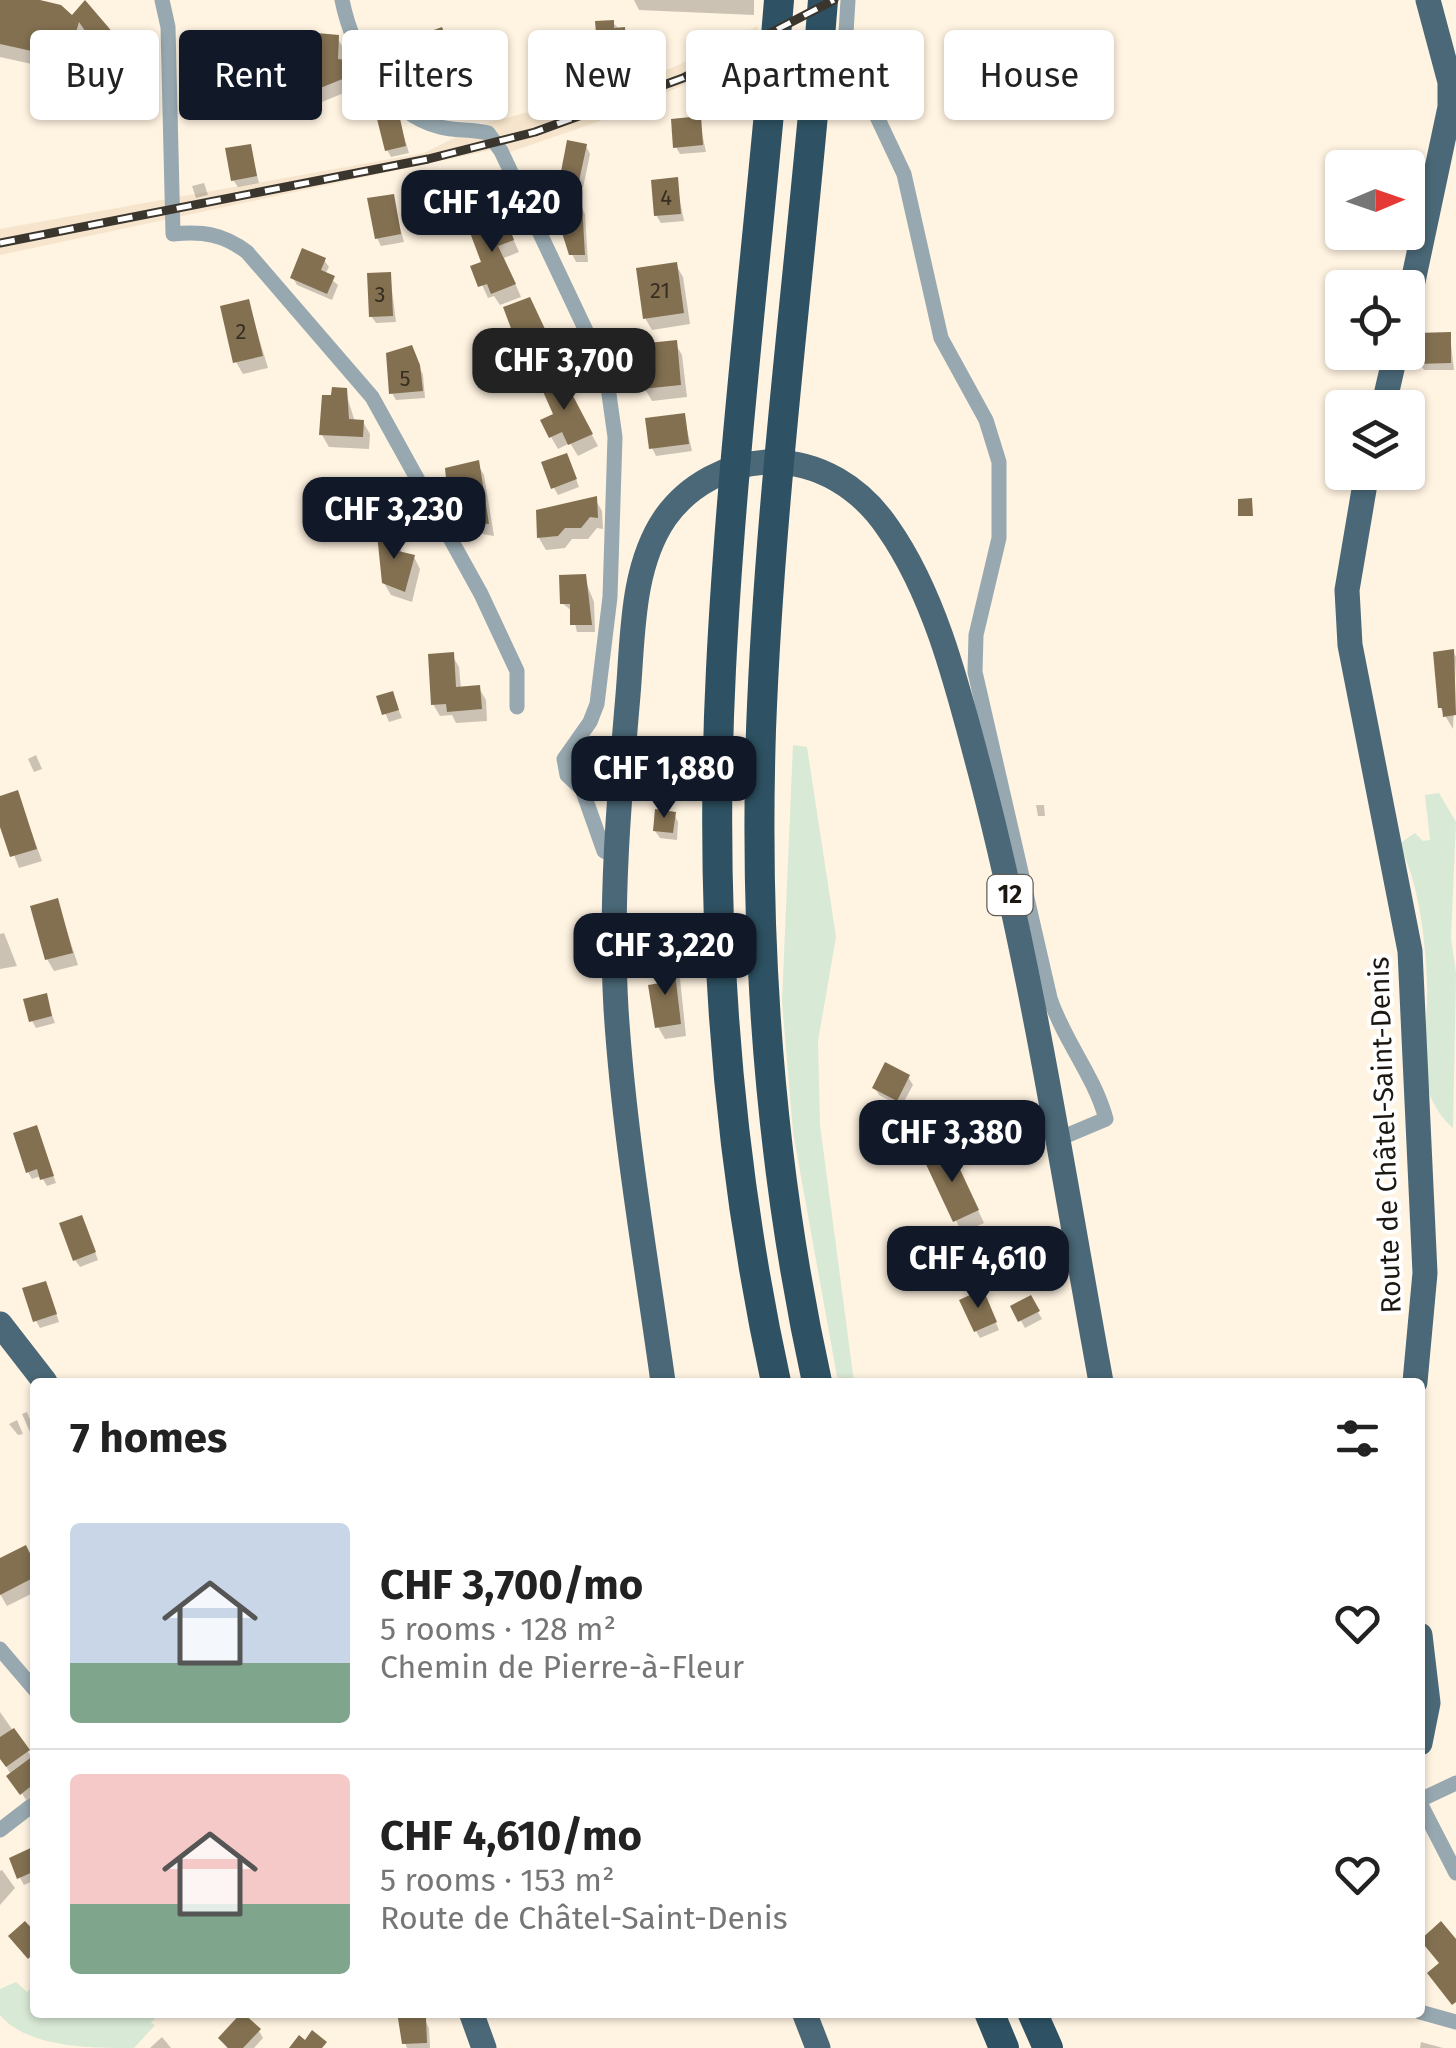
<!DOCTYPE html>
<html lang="en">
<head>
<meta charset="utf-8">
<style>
  body { margin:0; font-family:"Fira Sans",sans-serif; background:#f6f6f6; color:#222; height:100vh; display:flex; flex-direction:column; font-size:38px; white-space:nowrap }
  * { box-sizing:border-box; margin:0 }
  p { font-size:32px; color:#767676 }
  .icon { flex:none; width:55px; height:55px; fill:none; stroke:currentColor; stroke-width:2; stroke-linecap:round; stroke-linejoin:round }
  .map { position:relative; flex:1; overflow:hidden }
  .panel { position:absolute; left:30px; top:1378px; width:1395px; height:640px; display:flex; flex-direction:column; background:#fff; border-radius:10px; box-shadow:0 2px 8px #0004 }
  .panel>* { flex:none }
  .guide { position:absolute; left:30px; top:30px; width:1398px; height:90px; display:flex; gap:20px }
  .needle { width:65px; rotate:88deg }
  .fabs { position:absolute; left:1325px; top:150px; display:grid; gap:20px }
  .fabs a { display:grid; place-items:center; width:100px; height:100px; border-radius:10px; background:#fff; box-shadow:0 2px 8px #0004; font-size:50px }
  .price { position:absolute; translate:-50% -85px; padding:0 22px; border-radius:20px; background:#111827; color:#fff; font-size:32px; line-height:65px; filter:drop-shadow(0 2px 5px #0008) }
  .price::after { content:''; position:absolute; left:50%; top:60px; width:30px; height:22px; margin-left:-15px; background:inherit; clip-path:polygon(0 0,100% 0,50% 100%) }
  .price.selected { background:#222; color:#fff }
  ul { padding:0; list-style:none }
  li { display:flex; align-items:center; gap:30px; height:250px; padding:0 40px }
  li+li { border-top:2px solid #e0e0e0 }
  li span { display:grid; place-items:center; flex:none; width:280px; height:200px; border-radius:10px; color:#555 }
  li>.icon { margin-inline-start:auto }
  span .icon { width:120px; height:120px; fill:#fffc; stroke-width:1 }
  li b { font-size:42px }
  h2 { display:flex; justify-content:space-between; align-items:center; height:120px; padding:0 40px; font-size:42px }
  .tag { padding:0 35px; border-radius:10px; background:#fff; box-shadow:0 2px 8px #0004; font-size:35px; line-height:90px }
  .tag.selected { background:#111827; color:#fff }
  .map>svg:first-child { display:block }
  .built { fill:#f6e5cc }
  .green { fill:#d8e9d5 }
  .shadow { fill:#0003 }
  .building { fill:#837051 }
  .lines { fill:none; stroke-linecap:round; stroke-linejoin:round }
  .street { stroke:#97a8b0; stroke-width:15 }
  .primary { stroke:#4a6877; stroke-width:25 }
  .highway { stroke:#2e5263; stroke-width:30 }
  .rail-casing { stroke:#3a352d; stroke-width:9 }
  .rail { stroke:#fff; stroke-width:5; stroke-dasharray:15; stroke-linecap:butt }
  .labels { text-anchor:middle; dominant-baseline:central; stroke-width:8; stroke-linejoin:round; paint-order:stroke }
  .number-label { font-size:22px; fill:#362e21 }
  .shield { fill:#fff; stroke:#605d58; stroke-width:2.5 }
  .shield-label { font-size:25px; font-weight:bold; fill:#1c1811 }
  .street-label { font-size:28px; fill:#1c1811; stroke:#fff }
</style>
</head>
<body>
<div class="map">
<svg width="1456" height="2048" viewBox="0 0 1456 2048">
  <rect width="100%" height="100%" fill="#fff3e1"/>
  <polygon class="built" points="758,26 754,55 600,121 510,152 491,150 0,255 0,229 424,153 482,124 541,109 573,89 615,86 672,68"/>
  <g class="green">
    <polygon points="793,745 807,747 836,937 818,1041 820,1125 854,1382 838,1382 793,1132 782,1001"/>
    <path d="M1439,793L1456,822L1451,938L1456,973L1453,1128C1408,1088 1430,1034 1427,981C1425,937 1419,883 1399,844L1415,833L1423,841L1430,840L1425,795Z"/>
    <path d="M16,1982L27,1992L35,1985V2012L159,2013L151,2023L155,2025L134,2048C90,2048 28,2048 0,2015V1989Z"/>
  </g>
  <g class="shadow">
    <polygon points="0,0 29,0 72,18 113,37 123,54 119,59 110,52 105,58 89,35 77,74 0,57"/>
    <polygon points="634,0 754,0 754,15 639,10"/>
    <polygon points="612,22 628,37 630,66 624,66 619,59 596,60 592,53 599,35"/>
    <polygon points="423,36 446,37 450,50 444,53 456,65 460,89 438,98 432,56"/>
    <polygon points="337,37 344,50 351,90 317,104 310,92 318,64"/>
    <polygon points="208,94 209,104 197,105 195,95"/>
    <polygon points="398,117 409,153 391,157 387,150"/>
    <polygon points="699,119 706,152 680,154 676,147"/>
    <polygon points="586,146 590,154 583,188 567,184 562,177"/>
    <polygon points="250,147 259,183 238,187 233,180"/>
    <polygon points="676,180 684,221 661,223 656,215"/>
    <polygon points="204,183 208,195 196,198 192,186"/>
    <polygon points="392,196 404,242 381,246 377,238"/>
    <polygon points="581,206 585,214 588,262 576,262 572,254"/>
    <polygon points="504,219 519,252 504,258 521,297 500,305 494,296 488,298 474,267 484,263"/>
    <polygon points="324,260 329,267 325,274 338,285 332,300 297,285 293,278"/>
    <polygon points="676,265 683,277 690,324 652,330 645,318"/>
    <polygon points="390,274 396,322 376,323 371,316"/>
    <polygon points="248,302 268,368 243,374 236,362"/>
    <polygon points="536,312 564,371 541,380 530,359 522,362 515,350"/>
    <polygon points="1450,335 1454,370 1424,370 1419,363"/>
    <polygon points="675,343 682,355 687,397 652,401 645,389"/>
    <polygon points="415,356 423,375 425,398 396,400 392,393"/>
    <polygon points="562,380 598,446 578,456 570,443 558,449 551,437"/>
    <polygon points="345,390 355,422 363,422 370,434 369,449 329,447 322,435"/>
    <polygon points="684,416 692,451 656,456 652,448"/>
    <polygon points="477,463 484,475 494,536 482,534 469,541 451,499"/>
    <polygon points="570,463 579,487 558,495 554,488"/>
    <polygon points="595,499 602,511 603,529 597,528 588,539 572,539 565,548 546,550 539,538"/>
    <polygon points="411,512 416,535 396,537 403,555 414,557 420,569 412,602 391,595 384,583 380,537 400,536 396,529"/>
    <polygon points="584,577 594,602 595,632 577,632 572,611 562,603"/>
    <polygon points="1453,651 1456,657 1453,729 1440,707"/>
    <polygon points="452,655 459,667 461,689 479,688 486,700 487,721 456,723 452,715 440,716 433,704"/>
    <polygon points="392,694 402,718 389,722 379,698"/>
    <polygon points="36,755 42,769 34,772 28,759"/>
    <polygon points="17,793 42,861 19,868 0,819 0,798"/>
    <polygon points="1036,805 1044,805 1045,816 1038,816"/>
    <polygon points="674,814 678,822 677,840 660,838 655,831"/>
    <polygon points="57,901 78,965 54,971 47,959"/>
    <polygon points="4,933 17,966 0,969 0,934"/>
    <polygon points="673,967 680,979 686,1036 665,1039 658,1027 662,985"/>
    <polygon points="45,996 55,1023 36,1028 32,1021"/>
    <polygon points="908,1077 913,1085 901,1107 879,1095 875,1088"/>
    <polygon points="36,1128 56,1183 47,1186 41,1176 32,1179 28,1172"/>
    <polygon points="928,1162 956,1163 984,1223 962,1233"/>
    <polygon points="85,1225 98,1260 80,1267 75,1260"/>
    <polygon points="49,1291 59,1322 40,1328 36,1321"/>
    <polygon points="1030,1298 1042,1319 1025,1328 1013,1307"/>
    <polygon points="986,1300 999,1330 980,1338 976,1331"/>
    <polygon points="27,1412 34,1430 30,1432 22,1414"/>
    <polygon points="17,1420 23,1434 18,1435 9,1424"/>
    <polygon points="0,1561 35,1567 35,1592 7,1606 0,1594"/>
    <polygon points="0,1712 35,1762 35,1793 26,1800 0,1756"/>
    <polygon points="35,1849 35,1880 24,1885 20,1878"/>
    <polygon points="2,1870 15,1888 0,1905 0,1871"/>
    <polygon points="421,2012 429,2028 430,2048 407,2048 405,2043"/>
    <polygon points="259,2031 263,2038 254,2048 227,2048 221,2039"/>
    <polygon points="162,2037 171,2048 150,2048"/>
    <polygon points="1421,2042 1443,2048 1420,2048"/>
  </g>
  <g class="building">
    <polygon points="0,0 40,0 61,5 72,15 85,0 115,35 109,45 99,37 94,44 79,22 68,59 0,44"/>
    <polygon points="614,20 614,28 625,27 627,59 617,59 617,52 589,53 588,33 596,33 595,21"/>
    <polygon points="442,27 448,43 426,50 420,35"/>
    <polygon points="317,33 339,35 338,59 345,60 345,78 308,93 299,71 316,62"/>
    <polygon points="443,46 447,57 453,55 458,82 431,92 420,61"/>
    <polygon points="399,114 406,146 385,151 377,119"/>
    <polygon points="701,116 703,145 673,148 671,119"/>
    <polygon points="567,140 587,144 579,181 560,177"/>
    <polygon points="251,144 257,176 231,181 225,148"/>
    <polygon points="457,170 461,187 443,191 440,174"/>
    <polygon points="678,177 681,214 654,216 651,180"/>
    <polygon points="394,194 401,234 375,239 367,198"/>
    <polygon points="552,201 582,204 585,255 569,255"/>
    <polygon points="505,216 514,240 498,246 516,284 491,294 487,284 478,287 470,266 481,262 469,230"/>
    <polygon points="302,248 326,258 321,270 335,276 327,294 290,278"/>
    <polygon points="677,262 684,313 643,319 636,268"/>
    <polygon points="391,272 393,316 369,317 367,273"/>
    <polygon points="530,297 559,359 532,369 523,347 513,351 506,334 512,331 503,307"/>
    <polygon points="249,299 263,356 233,363 220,306"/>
    <polygon points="1451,332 1451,363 1417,364 1416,333"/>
    <polygon points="677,340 681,385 642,389 638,344"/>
    <polygon points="412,345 420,365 423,391 389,394 386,353"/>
    <polygon points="563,377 593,434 568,445 562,432 549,438 540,420 553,414 541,387"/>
    <polygon points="332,387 347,388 349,419 364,420 363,437 319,435 322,395 331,395"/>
    <polygon points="685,413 689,444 649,449 645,418"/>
    <polygon points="567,453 577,479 551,489 541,462"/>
    <polygon points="479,460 489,524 474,523 460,530 448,500 445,468"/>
    <polygon points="597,496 598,518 590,517 581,528 565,528 558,536 537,538 536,510"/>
    <polygon points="1252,498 1253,516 1238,516 1238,499"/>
    <polygon points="412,509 413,528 394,530 392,512"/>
    <polygon points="377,534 397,534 398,551 415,555 405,592 382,583"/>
    <polygon points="586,574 592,625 570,625 570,604 560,604 559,575"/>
    <polygon points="1454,649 1456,715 1443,717 1442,708 1438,708 1433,652"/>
    <polygon points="454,652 456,687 480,685 482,709 447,712 446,704 431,705 428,654"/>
    <polygon points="393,691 399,710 382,715 376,696"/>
    <polygon points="18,790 37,849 10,857 0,827 0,796"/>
    <polygon points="655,809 676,812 673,833 653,831"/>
    <polygon points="58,898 73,953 45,960 30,906"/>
    <polygon points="674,964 681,1024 655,1028 648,985 660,983 657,967"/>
    <polygon points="47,993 52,1016 29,1022 23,999"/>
    <polygon points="885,1062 910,1075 897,1101 872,1088"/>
    <polygon points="37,1125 54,1176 40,1180 37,1169 26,1173 13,1133"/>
    <polygon points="950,1148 979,1210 953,1222 924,1160"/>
    <polygon points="82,1215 96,1252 73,1261 59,1223"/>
    <polygon points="46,1281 57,1314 33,1322 22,1288"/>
    <polygon points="983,1289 997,1322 974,1332 959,1300"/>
    <polygon points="1031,1295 1040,1311 1018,1322 1010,1306"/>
    <polygon points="26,1545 35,1564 35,1577 0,1595 0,1558"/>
    <polygon points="14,1728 30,1750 6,1767 0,1759 0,1737"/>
    <polygon points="33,1756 35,1783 20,1795 6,1776"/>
    <polygon points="35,1846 35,1871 17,1879 9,1858"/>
    <polygon points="25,1921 35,1932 35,1952 28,1959 8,1936"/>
    <polygon points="1441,1921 1456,1939 1456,2002 1452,2005 1427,1973 1439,1963 1420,1940"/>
    <polygon points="242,2012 261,2029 243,2048 228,2048 218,2038"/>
    <polygon points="397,2012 421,2012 421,2018 426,2018 427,2043 402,2044"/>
    <polygon points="312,2030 327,2042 322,2048 289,2048 299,2035 305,2040"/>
  </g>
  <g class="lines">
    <g class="street">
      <path d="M162,0L168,27L173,234C203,231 223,234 247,252L372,397L481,594L517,671V707"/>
      <path d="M342,0C352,49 386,114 440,127C455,131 472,129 488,133L501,151L606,373L615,437L610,597L597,704L590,722L564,759L567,775L582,789L620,790"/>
      <path d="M848,0L845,49L904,174L941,338L986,420L999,462V538L976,635L975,672L1050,998C1064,1041 1094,1075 1106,1119L1056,1140"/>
      <polyline points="582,789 604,851 616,857"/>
      <polyline points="0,1649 35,1690"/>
      <polyline points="1420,1800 1456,1783"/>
      <polyline points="1420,1803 1456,1873"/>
      <polyline points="0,1830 35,1803"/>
      <polyline points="1420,2012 1456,2022"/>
    </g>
    <g class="primary">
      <polyline points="1408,305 1450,107 1450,82 1428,0"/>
      <polyline points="1383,408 1396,352"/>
      <polyline points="1367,472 1347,590 1350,645 1410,951 1425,1273 1415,1382"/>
      <polyline points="0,1324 45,1382"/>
      <path d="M663,1382C646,1259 624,1134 616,1009C610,904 619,799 628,695C633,637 631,568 665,518C688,485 729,463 769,462C819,461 861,488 888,528C937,598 959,693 981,775C1033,974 1064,1180 1101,1382"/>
      <polyline points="1420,1635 1428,1703 1420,1743"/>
      <polyline points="471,2012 484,2048"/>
      <polyline points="804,2012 818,2048"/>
    </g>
    <g class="highway">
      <path d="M776,1382C725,1149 709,908 721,669C732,446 761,223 779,0"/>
      <path d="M817,1382C770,1168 754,949 761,730C770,486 804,243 823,0"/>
      <polyline points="989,2012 1004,2048"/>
      <polyline points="1032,2012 1048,2048"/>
    </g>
    <g class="rail-casing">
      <polyline id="rail" points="0,243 428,159 535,132 683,78 834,0"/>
    </g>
    <use href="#rail" class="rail"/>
  </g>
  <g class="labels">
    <g class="number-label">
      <text x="666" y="197">4</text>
      <text x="660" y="290">21</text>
      <text x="380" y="294">3</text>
      <text x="241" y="331">2</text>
      <text x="405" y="378">5</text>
    </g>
    <rect class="shield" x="987.5" y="875" width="45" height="40" rx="8"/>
    <g class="shield-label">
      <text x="1010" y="895">12</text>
    </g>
    <g class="street-label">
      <text transform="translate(1385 1135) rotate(-92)">Route de Châtel-Saint-Denis</text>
    </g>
  </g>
</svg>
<div class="fabs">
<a><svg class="needle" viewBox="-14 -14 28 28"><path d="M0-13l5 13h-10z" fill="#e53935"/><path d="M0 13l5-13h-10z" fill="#767676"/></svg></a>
<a><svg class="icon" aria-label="locate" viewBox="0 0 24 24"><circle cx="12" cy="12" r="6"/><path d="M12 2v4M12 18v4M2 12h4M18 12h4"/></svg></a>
<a><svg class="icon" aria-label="layers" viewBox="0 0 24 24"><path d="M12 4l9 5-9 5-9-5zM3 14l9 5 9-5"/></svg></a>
</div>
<b class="price" style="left:492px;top:255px">CHF 1,420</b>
<b class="price selected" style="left:564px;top:413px">CHF 3,700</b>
<b class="price" style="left:394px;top:562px">CHF 3,230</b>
<b class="price" style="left:664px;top:821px">CHF 1,880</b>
<b class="price" style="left:665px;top:998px">CHF 3,220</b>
<b class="price" style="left:952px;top:1185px">CHF 3,380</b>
<b class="price" style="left:978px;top:1311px">CHF 4,610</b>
<div class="guide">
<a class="tag">Buy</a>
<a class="tag selected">Rent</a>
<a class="tag">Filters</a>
<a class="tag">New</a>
<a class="tag">Apartment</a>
<a class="tag">House</a>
</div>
<section class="panel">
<h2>7 homes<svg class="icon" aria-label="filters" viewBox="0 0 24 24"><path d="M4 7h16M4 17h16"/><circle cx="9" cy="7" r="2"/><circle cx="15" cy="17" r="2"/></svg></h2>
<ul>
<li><span style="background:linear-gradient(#c9d6e8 70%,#7fa58c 0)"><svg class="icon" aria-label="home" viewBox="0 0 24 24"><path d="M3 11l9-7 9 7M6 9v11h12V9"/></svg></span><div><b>CHF 3,700/mo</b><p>5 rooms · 128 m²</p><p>Chemin de Pierre-à-Fleur</p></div><svg class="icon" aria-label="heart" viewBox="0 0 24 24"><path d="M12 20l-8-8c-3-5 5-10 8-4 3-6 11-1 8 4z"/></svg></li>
<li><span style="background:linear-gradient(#f6c9c9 65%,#7fa58c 0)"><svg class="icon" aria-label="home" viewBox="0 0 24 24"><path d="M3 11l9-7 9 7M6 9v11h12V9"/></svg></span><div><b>CHF 4,610/mo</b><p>5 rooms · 153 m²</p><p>Route de Châtel-Saint-Denis</p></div><svg class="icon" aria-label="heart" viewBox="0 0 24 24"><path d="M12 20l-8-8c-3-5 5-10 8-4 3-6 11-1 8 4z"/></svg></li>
</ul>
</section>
</div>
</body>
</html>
